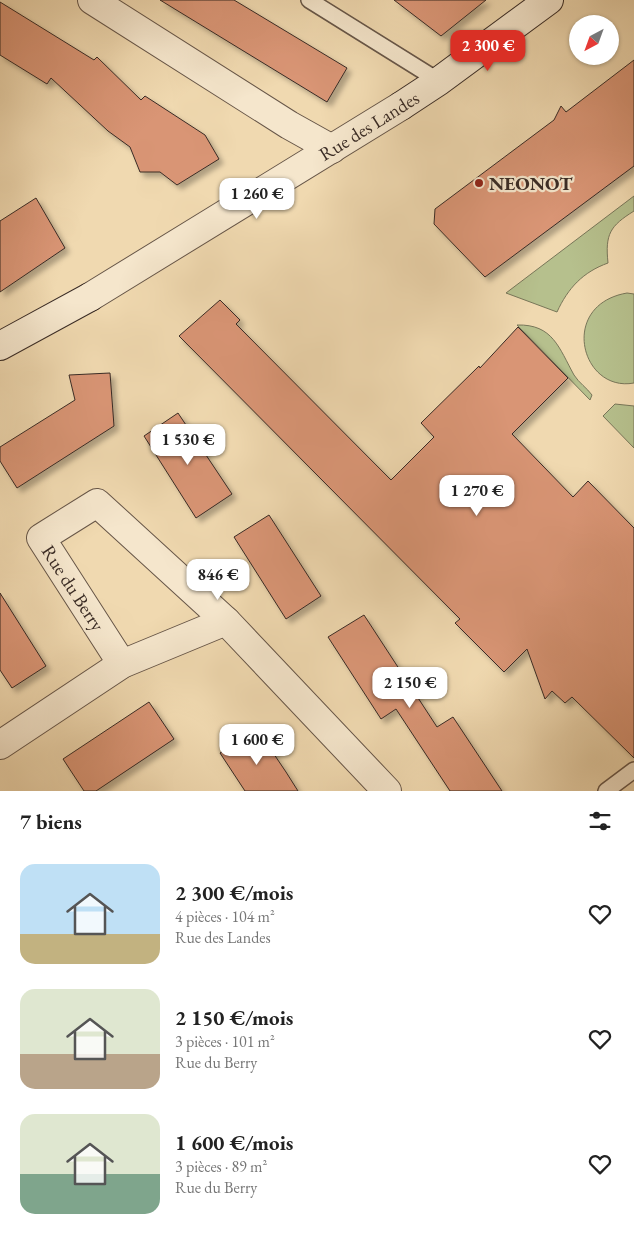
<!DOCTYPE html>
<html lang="fr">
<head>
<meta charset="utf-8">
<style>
  body { margin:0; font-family:"EB Garamond",serif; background:#f6f6f6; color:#222; height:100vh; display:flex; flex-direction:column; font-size:19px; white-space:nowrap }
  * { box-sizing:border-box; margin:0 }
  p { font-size:16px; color:#767676 }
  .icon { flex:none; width:28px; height:28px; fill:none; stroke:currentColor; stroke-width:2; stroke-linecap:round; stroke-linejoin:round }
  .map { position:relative; height:791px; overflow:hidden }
  .details { display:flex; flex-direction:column; background:#fff; flex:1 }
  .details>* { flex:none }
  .needle { width:32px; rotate:221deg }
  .fabs { position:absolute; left:569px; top:15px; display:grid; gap:10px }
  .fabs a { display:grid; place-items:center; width:50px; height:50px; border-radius:50%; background:#fff; box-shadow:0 1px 4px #0004; font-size:25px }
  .price { position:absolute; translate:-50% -42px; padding:0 11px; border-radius:10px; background:#fff; color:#222; font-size:16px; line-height:32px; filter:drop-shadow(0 1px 2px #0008) }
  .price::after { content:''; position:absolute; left:50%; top:30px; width:15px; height:11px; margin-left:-8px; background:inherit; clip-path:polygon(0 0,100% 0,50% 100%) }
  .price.on { background:#d93025; color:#fff }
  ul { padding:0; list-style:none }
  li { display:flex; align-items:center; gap:15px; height:125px; padding:0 20px }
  li span { display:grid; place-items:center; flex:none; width:140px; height:100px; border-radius:15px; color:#555 }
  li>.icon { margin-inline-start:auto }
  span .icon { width:60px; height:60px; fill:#fffc; stroke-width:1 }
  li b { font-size:21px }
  h2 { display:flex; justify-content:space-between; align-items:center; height:60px; padding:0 20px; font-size:21px }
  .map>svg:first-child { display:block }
  .green { fill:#b6c08d; stroke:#787659 }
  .building { fill:#d99574; stroke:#392b25; filter:url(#shadow) }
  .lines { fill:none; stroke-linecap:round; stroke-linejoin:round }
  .lane-casing { stroke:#675648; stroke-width:18 }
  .street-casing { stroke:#675648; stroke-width:30 }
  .secondary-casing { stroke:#392b25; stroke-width:30 }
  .lane { stroke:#f5e6cc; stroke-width:15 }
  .street { stroke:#f5e6cc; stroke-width:28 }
  .secondary { stroke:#f5e6cc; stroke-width:28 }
  .poi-dot { fill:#8f2418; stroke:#f5e6cc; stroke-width:2 }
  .labels { text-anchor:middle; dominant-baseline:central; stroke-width:4.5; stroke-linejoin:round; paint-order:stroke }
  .street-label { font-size:19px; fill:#392b25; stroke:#f5e6cc }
  .poi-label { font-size:19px; font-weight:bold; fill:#392b25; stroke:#f5e6cc; text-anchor:start }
</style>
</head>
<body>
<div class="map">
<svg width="634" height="791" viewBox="0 0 634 791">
  <defs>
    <filter id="shadow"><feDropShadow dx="4.5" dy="4.5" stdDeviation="2.5" flood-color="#0004"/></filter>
  </defs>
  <rect width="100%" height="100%" fill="#f0d9b0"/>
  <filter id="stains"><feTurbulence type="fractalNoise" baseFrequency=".004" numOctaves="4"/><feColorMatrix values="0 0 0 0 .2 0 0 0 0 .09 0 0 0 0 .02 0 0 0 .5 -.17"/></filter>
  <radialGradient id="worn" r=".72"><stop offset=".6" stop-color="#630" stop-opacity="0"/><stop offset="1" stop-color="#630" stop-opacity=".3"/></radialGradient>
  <g class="green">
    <path d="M634,196V211C610,226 605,234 608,263C583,272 568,288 557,312L506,293Z"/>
    <path d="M627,293L634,294V383C581,393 558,305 627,293Z"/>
    <path d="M517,325C553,324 559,348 574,375C579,383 587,388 592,395L590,400Z"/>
    <polygon points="615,404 634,406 634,448 603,416"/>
  </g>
  <g class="building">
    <polygon points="160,0 234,0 347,68 327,102"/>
    <polygon points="394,0 486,0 441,36"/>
    <polygon points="0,2 94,60 97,57 141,100 145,96 205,135 219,159 177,185 160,172 140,172 130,147 108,131 51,78 47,84 0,55"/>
    <polygon points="634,60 634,166 485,277 434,224 435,209 554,120 561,106 566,112"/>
    <polygon points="36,198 65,248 0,292 0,221"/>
    <polygon points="220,300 240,320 236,324 391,480 434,437 421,423 479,366 480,368 518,327 568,378 512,434 573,497 588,481 634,528 634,758 572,697 565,703 552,691 545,699 527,649 504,672 455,623 460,619 179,336"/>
    <polygon points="110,373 114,426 17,488 0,461 0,447 75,400 69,375"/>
    <polygon points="178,413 232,494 196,518 144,436"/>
    <polygon points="269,515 321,596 286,619 234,537"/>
    <polygon points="0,593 46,666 12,688 0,670"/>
    <polygon points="364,615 437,727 453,717 502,791 450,791 396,709 381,719 328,637"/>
    <polygon points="149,702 174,739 96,791 84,791 63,759"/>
    <polygon points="257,729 286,772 298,791 245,791 220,753"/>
  </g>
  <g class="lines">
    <g class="lane-casing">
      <g id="lane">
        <polyline points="309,0 439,81"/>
        <polyline points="606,791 634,770"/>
      </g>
    </g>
    <g class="street-casing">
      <g id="street">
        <polyline points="92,0 289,125 332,149"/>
        <polyline points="90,297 401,106"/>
        <polyline points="122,664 41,538 97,503 226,621"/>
        <polyline points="0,745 122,664 226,621 387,791"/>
      </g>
    </g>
    <g class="secondary-casing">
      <g id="secondary">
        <polyline points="401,106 439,81 549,0"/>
        <polyline points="0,346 90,297"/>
      </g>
    </g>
    <use href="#lane" class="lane"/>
    <use href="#street" class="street"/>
    <use href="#secondary" class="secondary"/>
  </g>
  <circle class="poi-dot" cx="479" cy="183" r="5"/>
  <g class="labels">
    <g class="street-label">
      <text transform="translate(369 126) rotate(-32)">Rue des Landes</text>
      <text transform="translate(73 588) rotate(57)">Rue du Berry</text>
    </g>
    <g class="poi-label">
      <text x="489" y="183">NEONOT</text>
    </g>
  </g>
  <rect width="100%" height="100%" filter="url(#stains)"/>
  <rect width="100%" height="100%" fill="url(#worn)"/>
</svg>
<div class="fabs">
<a><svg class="needle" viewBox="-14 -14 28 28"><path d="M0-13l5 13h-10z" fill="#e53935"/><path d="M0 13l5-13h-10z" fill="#767676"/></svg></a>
</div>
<b class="price on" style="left:488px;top:72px">2 300 €</b>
<b class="price" style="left:257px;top:220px">1 260 €</b>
<b class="price" style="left:188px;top:466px">1 530 €</b>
<b class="price" style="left:477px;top:517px">1 270 €</b>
<b class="price" style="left:218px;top:601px">846 €</b>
<b class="price" style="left:410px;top:709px">2 150 €</b>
<b class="price" style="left:257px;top:766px">1 600 €</b>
</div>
<section class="details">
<h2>7 biens<svg class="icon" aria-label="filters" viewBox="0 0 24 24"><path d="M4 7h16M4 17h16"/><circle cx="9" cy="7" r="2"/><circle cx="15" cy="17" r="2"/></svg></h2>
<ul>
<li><span style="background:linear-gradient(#bfe0f5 70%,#c2b280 0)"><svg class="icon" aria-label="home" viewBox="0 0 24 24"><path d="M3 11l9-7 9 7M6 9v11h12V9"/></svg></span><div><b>2 300 €/mois</b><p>4 pièces · 104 m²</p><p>Rue des Landes</p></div><svg class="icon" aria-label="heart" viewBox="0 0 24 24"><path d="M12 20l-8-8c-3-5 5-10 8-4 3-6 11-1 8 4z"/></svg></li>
<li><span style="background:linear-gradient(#dfe7d0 65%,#b9a48a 0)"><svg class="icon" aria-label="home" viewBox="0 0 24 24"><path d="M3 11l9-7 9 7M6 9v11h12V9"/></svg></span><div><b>2 150 €/mois</b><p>3 pièces · 101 m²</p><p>Rue du Berry</p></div><svg class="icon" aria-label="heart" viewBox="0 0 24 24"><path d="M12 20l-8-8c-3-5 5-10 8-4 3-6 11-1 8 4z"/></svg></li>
<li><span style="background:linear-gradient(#dfe7d0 60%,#7fa58c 0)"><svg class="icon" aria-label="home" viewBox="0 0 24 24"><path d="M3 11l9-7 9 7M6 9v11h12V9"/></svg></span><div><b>1 600 €/mois</b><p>3 pièces · 89 m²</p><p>Rue du Berry</p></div><svg class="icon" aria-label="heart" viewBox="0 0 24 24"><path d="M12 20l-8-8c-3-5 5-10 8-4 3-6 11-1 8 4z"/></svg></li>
</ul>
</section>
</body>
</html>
